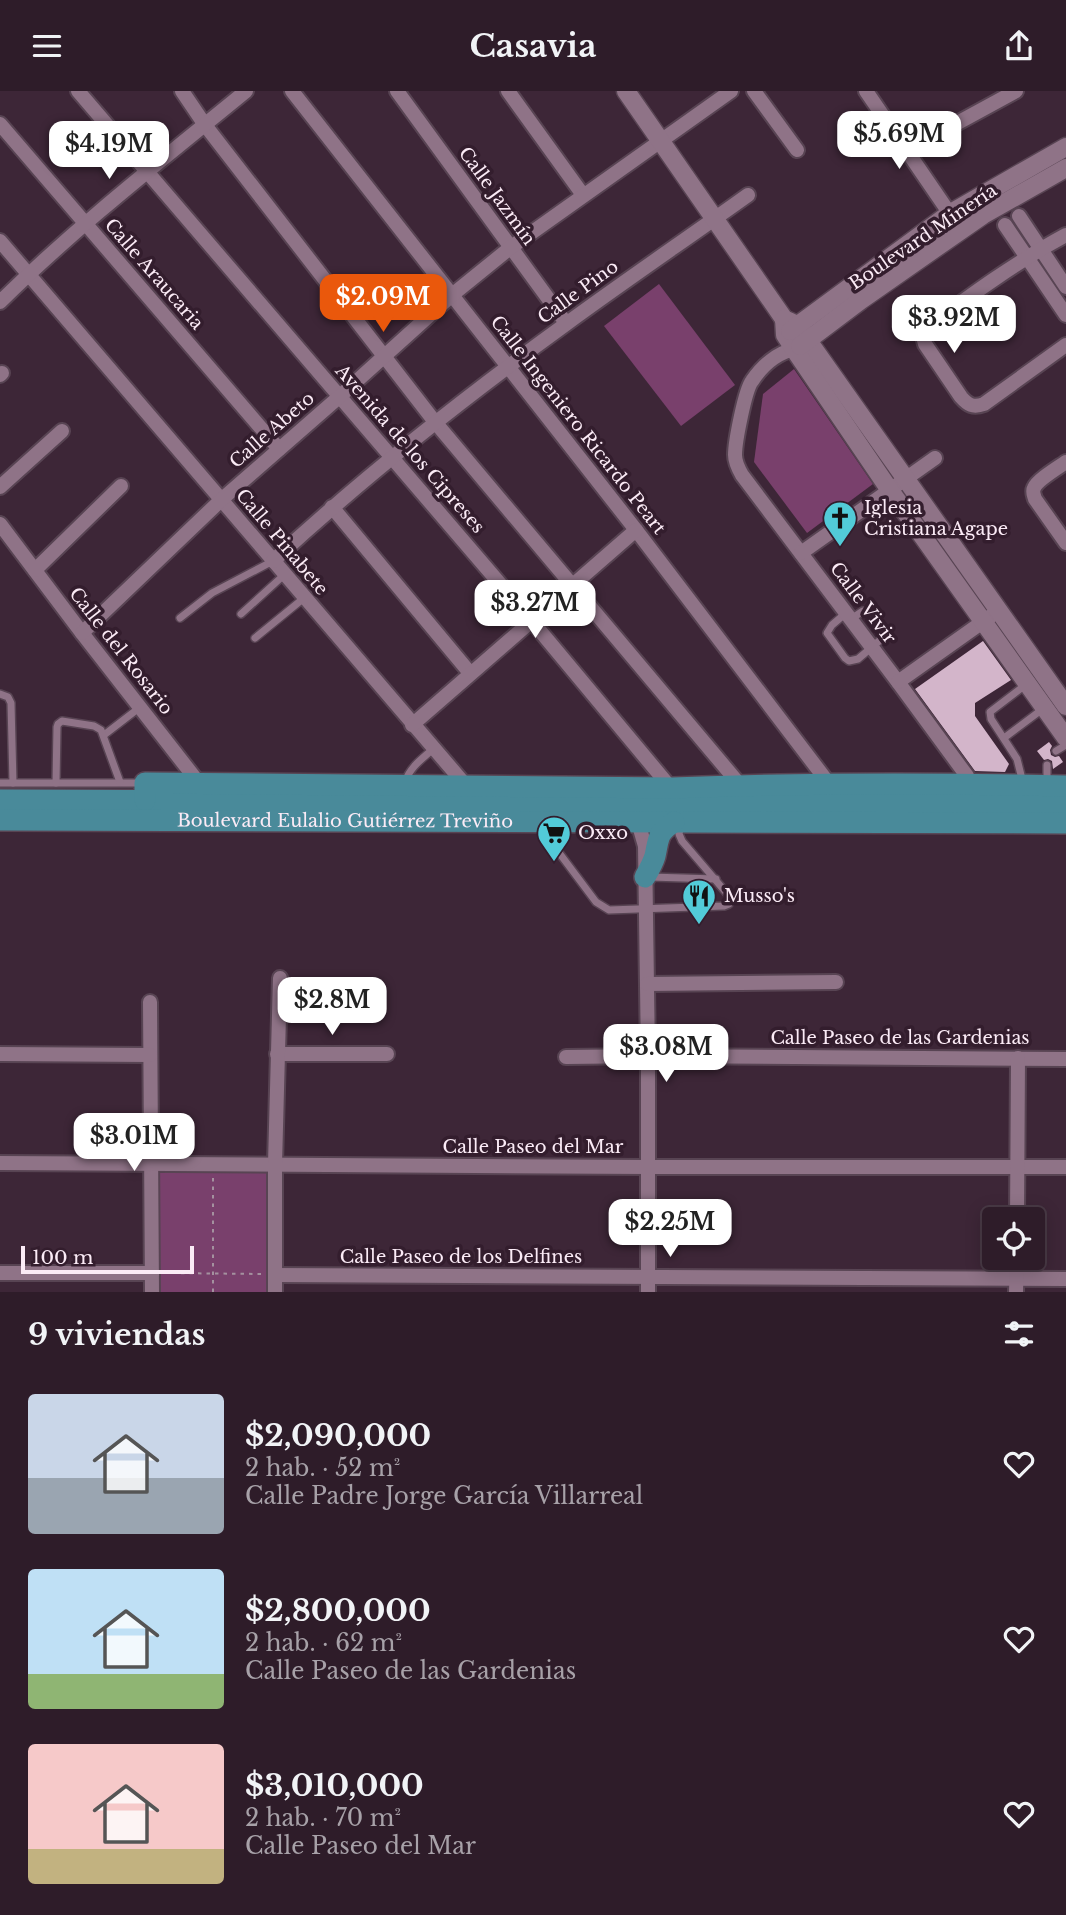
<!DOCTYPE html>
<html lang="es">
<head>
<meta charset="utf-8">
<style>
  body { margin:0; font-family:"Libre Baskerville",serif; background:#3a2935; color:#f1f3f6; height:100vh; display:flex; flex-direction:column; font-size:26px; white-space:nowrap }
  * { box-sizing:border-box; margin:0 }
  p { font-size:23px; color:#a7a1a8 }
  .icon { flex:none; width:38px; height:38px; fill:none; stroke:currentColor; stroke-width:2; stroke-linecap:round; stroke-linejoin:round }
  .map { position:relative; height:1201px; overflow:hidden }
  .drawer { display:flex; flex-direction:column; background:#2e1c29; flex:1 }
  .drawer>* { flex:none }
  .tools { position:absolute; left:982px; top:1116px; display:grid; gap:14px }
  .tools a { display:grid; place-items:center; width:63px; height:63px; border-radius:7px; background:#2e1c29; box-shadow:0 4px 18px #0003,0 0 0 2px #493a46; font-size:35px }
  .scale { position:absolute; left:21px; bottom:18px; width:173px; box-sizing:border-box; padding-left:7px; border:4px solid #fbebf6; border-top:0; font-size:19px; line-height:24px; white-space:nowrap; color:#fbebf6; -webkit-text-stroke:5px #331d2d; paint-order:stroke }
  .price { position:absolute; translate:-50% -60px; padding:0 16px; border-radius:14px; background:#fff; color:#222; font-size:23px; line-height:46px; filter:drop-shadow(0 2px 4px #0008) }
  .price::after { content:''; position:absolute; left:50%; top:42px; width:21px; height:16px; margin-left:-10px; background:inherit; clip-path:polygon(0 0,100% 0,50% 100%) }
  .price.active { background:#ea580c; color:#fff }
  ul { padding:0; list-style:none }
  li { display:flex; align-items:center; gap:21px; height:175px; padding:0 28px }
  li span { display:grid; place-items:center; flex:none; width:196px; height:140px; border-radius:7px; color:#555 }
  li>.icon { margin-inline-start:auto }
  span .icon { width:84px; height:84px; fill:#fffc; stroke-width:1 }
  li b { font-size:30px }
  h2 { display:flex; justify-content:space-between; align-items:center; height:84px; padding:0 28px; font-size:30px }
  header { display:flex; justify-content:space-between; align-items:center; height:91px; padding:0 28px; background:#2e1c29; font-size:32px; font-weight:800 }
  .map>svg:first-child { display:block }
  .green { fill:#79406c }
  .building { fill:#d3b5ca }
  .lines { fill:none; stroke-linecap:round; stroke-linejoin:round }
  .service-casing { stroke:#584453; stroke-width:10 }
  .minor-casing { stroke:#584453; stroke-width:18 }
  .tertiary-casing { stroke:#584453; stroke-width:21 }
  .primary-casing { stroke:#584453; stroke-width:24 }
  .path { stroke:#a4919f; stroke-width:2; stroke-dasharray:3.5 5; stroke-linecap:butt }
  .service { stroke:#8f7387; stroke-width:7 }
  .minor { stroke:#8f7387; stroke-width:14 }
  .tertiary { stroke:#8f7387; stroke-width:18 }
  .primary { stroke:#498a9a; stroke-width:21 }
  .labels { text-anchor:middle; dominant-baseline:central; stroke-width:7; stroke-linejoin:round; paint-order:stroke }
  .street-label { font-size:18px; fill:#fbebf6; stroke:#331d2d }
  .poi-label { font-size:18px; fill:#fbebf6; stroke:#331d2d; text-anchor:start }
</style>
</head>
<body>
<header><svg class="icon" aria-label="menu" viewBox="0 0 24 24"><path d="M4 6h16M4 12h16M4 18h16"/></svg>Casavia<svg class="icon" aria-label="share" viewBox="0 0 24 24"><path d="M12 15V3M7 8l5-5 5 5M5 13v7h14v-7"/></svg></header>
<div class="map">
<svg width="1066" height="1201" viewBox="0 0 1066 1201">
  <rect width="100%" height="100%" fill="#3d2637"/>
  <g class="green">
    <polygon points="659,193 735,294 681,335 604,235"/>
    <polygon points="794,278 873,393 807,442 754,371 763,303"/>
    <polygon points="268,1081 267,1201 159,1201 160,1082"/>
  </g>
  <g class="building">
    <polygon points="983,550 1011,589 975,612 975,625 1009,673 1005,681 975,680 915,598"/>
    <polygon points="1049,651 1052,655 1050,659 1051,664 1055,666 1059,665 1063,671 1053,678 1052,670 1048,668 1044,669 1037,660"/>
  </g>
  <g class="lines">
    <g class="service-casing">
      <g id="service">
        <polyline points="846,522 832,534 827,542 845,567 849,570 858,568 885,545 884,541 869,521 863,520 851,528"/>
        <polyline points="241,523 284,484"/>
        <polyline points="180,527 212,502 273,470"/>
        <polyline points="255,547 304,507"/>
        <polyline points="0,603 8,606 11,612 13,692"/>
        <polyline points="104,644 139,617"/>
        <polyline points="1004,647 1044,617"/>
        <polyline points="1056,660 1066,654"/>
        <polyline points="1047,674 1047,691"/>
        <path d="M405,691C410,676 422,668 433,658"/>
        <polyline points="0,692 144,692"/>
        <polyline points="56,692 57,636 58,633 62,630 94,635 101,639 120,691"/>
        <polyline points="1023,692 1017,668 991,628 990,621 1028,592"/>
        <polyline points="539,735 596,811 609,819 724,815 729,813 730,806 682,750 679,743 681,732"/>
        <polyline points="650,786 716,788"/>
      </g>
    </g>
    <g class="minor-casing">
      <g id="minor">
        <polyline points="78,0 531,529 675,702"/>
        <polyline points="182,0 205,34 435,331 740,694"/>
        <polyline points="292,0 636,439 830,694"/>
        <polyline points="397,0 566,232"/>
        <polyline points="508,0 583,104"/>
        <polyline points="754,0 797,59"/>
        <polyline points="866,0 961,139"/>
        <polyline points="0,33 279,358"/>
        <polyline points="906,60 1016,0"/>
        <polyline points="1019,125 1066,196"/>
        <polyline points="1005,134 1066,224"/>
        <path d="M1066,144C1016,171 971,204 925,238L922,242L925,253L961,306C968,314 973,317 984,313L1066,254"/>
        <polyline points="0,150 468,697"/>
        <path d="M0,211C77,135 163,68 246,0"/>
        <path d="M794,258C777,262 762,275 752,290C745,299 735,351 735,364C735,371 738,377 742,384L898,591L967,685L971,701"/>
        <polyline points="0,284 2,282"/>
        <path d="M1066,371C1059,376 1037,389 1034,397C1032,401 1034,404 1035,408L1066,452"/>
        <polyline points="0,396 62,340"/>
        <polyline points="332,416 470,582"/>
        <polyline points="0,433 82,542 202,696"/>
        <polyline points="801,462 935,367"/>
        <path d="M273,470C365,385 464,307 566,233C626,189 688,147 748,104"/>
        <polyline points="35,479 121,395"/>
        <polyline points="82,542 221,409 339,306 452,204 510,157 731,0"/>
        <polyline points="898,591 991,525"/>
        <polyline points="412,634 636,439"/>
        <polyline points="638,731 645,755 648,965 648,1201"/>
        <polyline points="647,893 836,891"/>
        <polyline points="150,911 152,1201"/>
        <polyline points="0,963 150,964"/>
        <polyline points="277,963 387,963"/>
        <polyline points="566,966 648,965 1066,968"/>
        <polyline points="0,1072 648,1076 1066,1076"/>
        <polyline points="1017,1129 1018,967"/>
        <polyline points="0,1182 152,1182"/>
        <polyline points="275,1184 1066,1188"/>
        <polyline points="275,1201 275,1073 280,887"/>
        <polyline points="1016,1201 1017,1167"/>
      </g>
    </g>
    <g class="tertiary-casing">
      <g id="tertiary">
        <polyline points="626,0 784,228 797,234 1066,615"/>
        <polyline points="784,228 785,244 794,258 889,398 1066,647"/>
        <polyline points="790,240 949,123 1066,56"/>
        <polyline points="800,255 861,209 983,124 1066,77"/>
      </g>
    </g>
    <g class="primary-casing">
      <g id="primary">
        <polyline points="0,709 1066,713"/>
        <path d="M145,709V692L672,697C803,692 935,692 1066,695"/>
        <path id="s1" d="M0,729L1066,732"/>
        <path d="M645,786C649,779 653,772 655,765C659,747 657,742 674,731"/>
      </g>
    </g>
    <g class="path">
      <polyline points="164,1182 263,1183"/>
      <polyline points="213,1201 213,1087"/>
    </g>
    <use href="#service" class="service"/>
    <use href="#minor" class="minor"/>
    <use href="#tertiary" class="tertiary"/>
    <use href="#primary" class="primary"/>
  </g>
  <defs>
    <g id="church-pin" transform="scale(1.75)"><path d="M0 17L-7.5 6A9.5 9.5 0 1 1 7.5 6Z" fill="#52cbd8" stroke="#331d2d"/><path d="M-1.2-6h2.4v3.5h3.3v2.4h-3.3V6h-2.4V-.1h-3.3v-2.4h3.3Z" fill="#111"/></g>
    <g id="supermarket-pin" transform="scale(1.75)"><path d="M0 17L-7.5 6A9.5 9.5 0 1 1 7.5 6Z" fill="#52cbd8" stroke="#331d2d"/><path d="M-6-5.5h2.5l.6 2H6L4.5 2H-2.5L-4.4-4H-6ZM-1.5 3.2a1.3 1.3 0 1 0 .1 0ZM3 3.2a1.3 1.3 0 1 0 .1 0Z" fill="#111"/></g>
    <g id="restaurant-pin" transform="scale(1.75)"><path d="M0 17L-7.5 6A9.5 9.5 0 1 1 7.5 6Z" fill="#52cbd8" stroke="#331d2d"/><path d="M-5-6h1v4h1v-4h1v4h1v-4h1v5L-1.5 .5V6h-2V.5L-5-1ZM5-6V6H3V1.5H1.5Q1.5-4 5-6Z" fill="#111"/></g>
  </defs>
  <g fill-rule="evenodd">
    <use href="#church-pin" x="840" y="427"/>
    <use href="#supermarket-pin" x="554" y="742"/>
    <use href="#restaurant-pin" x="699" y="805"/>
  </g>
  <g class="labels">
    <g class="street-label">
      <text transform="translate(497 105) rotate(54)">Calle Jazmín</text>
      <text transform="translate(923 146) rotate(-34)">Boulevard Minería</text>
      <text transform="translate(154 183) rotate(49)">Calle Araucaria</text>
      <text transform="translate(578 201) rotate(-36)">Calle Pino</text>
      <text transform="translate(578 334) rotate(52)">Calle Ingeniero Ricardo Peart</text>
      <text transform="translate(272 339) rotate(-41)">Calle Abeto</text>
      <text transform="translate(410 358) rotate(49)">Avenida de los Cipreses</text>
      <text transform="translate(282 451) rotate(50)">Calle Pinabete</text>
      <text transform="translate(863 512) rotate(53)">Calle Vivir</text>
      <text transform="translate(121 560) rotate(52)">Calle del Rosario</text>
      <text stroke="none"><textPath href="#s1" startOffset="345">Boulevard Eulalio Gutiérrez Treviño</textPath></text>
      <text x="900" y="947">Calle Paseo de las Gardenias</text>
      <text x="533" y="1056">Calle Paseo del Mar</text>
      <text x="461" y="1166">Calle Paseo de los Delfines</text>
    </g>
    <g class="poi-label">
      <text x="864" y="417">Iglesia<tspan x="864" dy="21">Cristiana Agape</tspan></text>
      <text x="578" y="742">Oxxo</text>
      <text x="724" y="805">Musso's</text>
    </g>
  </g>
</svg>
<div class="tools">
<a><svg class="icon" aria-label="locate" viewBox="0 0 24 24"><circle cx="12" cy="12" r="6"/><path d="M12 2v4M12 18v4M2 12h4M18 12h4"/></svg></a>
</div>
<div class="scale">100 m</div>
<b class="price" style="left:899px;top:80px">$5.69M</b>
<b class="price" style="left:109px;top:90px">$4.19M</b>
<b class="price active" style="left:383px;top:243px">$2.09M</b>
<b class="price" style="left:954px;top:264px">$3.92M</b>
<b class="price" style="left:535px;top:549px">$3.27M</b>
<b class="price" style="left:332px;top:946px">$2.8M</b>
<b class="price" style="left:666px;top:993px">$3.08M</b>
<b class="price" style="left:134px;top:1082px">$3.01M</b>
<b class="price" style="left:670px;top:1168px">$2.25M</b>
</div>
<section class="drawer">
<h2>9 viviendas<svg class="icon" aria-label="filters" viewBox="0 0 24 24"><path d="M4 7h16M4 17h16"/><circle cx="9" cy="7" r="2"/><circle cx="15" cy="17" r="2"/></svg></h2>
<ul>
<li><span style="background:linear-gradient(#c9d6e8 60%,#9aa5b1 0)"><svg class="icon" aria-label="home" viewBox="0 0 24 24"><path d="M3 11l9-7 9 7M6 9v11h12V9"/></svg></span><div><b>$2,090,000</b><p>2 hab. · 52 m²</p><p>Calle Padre Jorge García Villarreal</p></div><svg class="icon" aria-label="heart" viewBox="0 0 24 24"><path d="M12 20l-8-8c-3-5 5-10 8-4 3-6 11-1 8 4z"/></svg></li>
<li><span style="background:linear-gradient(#bfe0f5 75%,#8fb573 0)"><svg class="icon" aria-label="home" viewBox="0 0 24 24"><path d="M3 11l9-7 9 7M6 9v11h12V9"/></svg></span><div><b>$2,800,000</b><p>2 hab. · 62 m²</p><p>Calle Paseo de las Gardenias</p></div><svg class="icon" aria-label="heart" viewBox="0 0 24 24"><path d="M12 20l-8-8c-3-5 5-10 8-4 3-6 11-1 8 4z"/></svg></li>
<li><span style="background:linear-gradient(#f6c9c9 75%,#c2b280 0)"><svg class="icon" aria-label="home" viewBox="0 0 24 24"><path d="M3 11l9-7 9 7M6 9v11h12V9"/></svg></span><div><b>$3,010,000</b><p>2 hab. · 70 m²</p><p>Calle Paseo del Mar</p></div><svg class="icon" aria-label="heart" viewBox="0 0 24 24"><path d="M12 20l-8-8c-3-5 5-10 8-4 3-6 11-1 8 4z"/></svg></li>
</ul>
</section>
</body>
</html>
